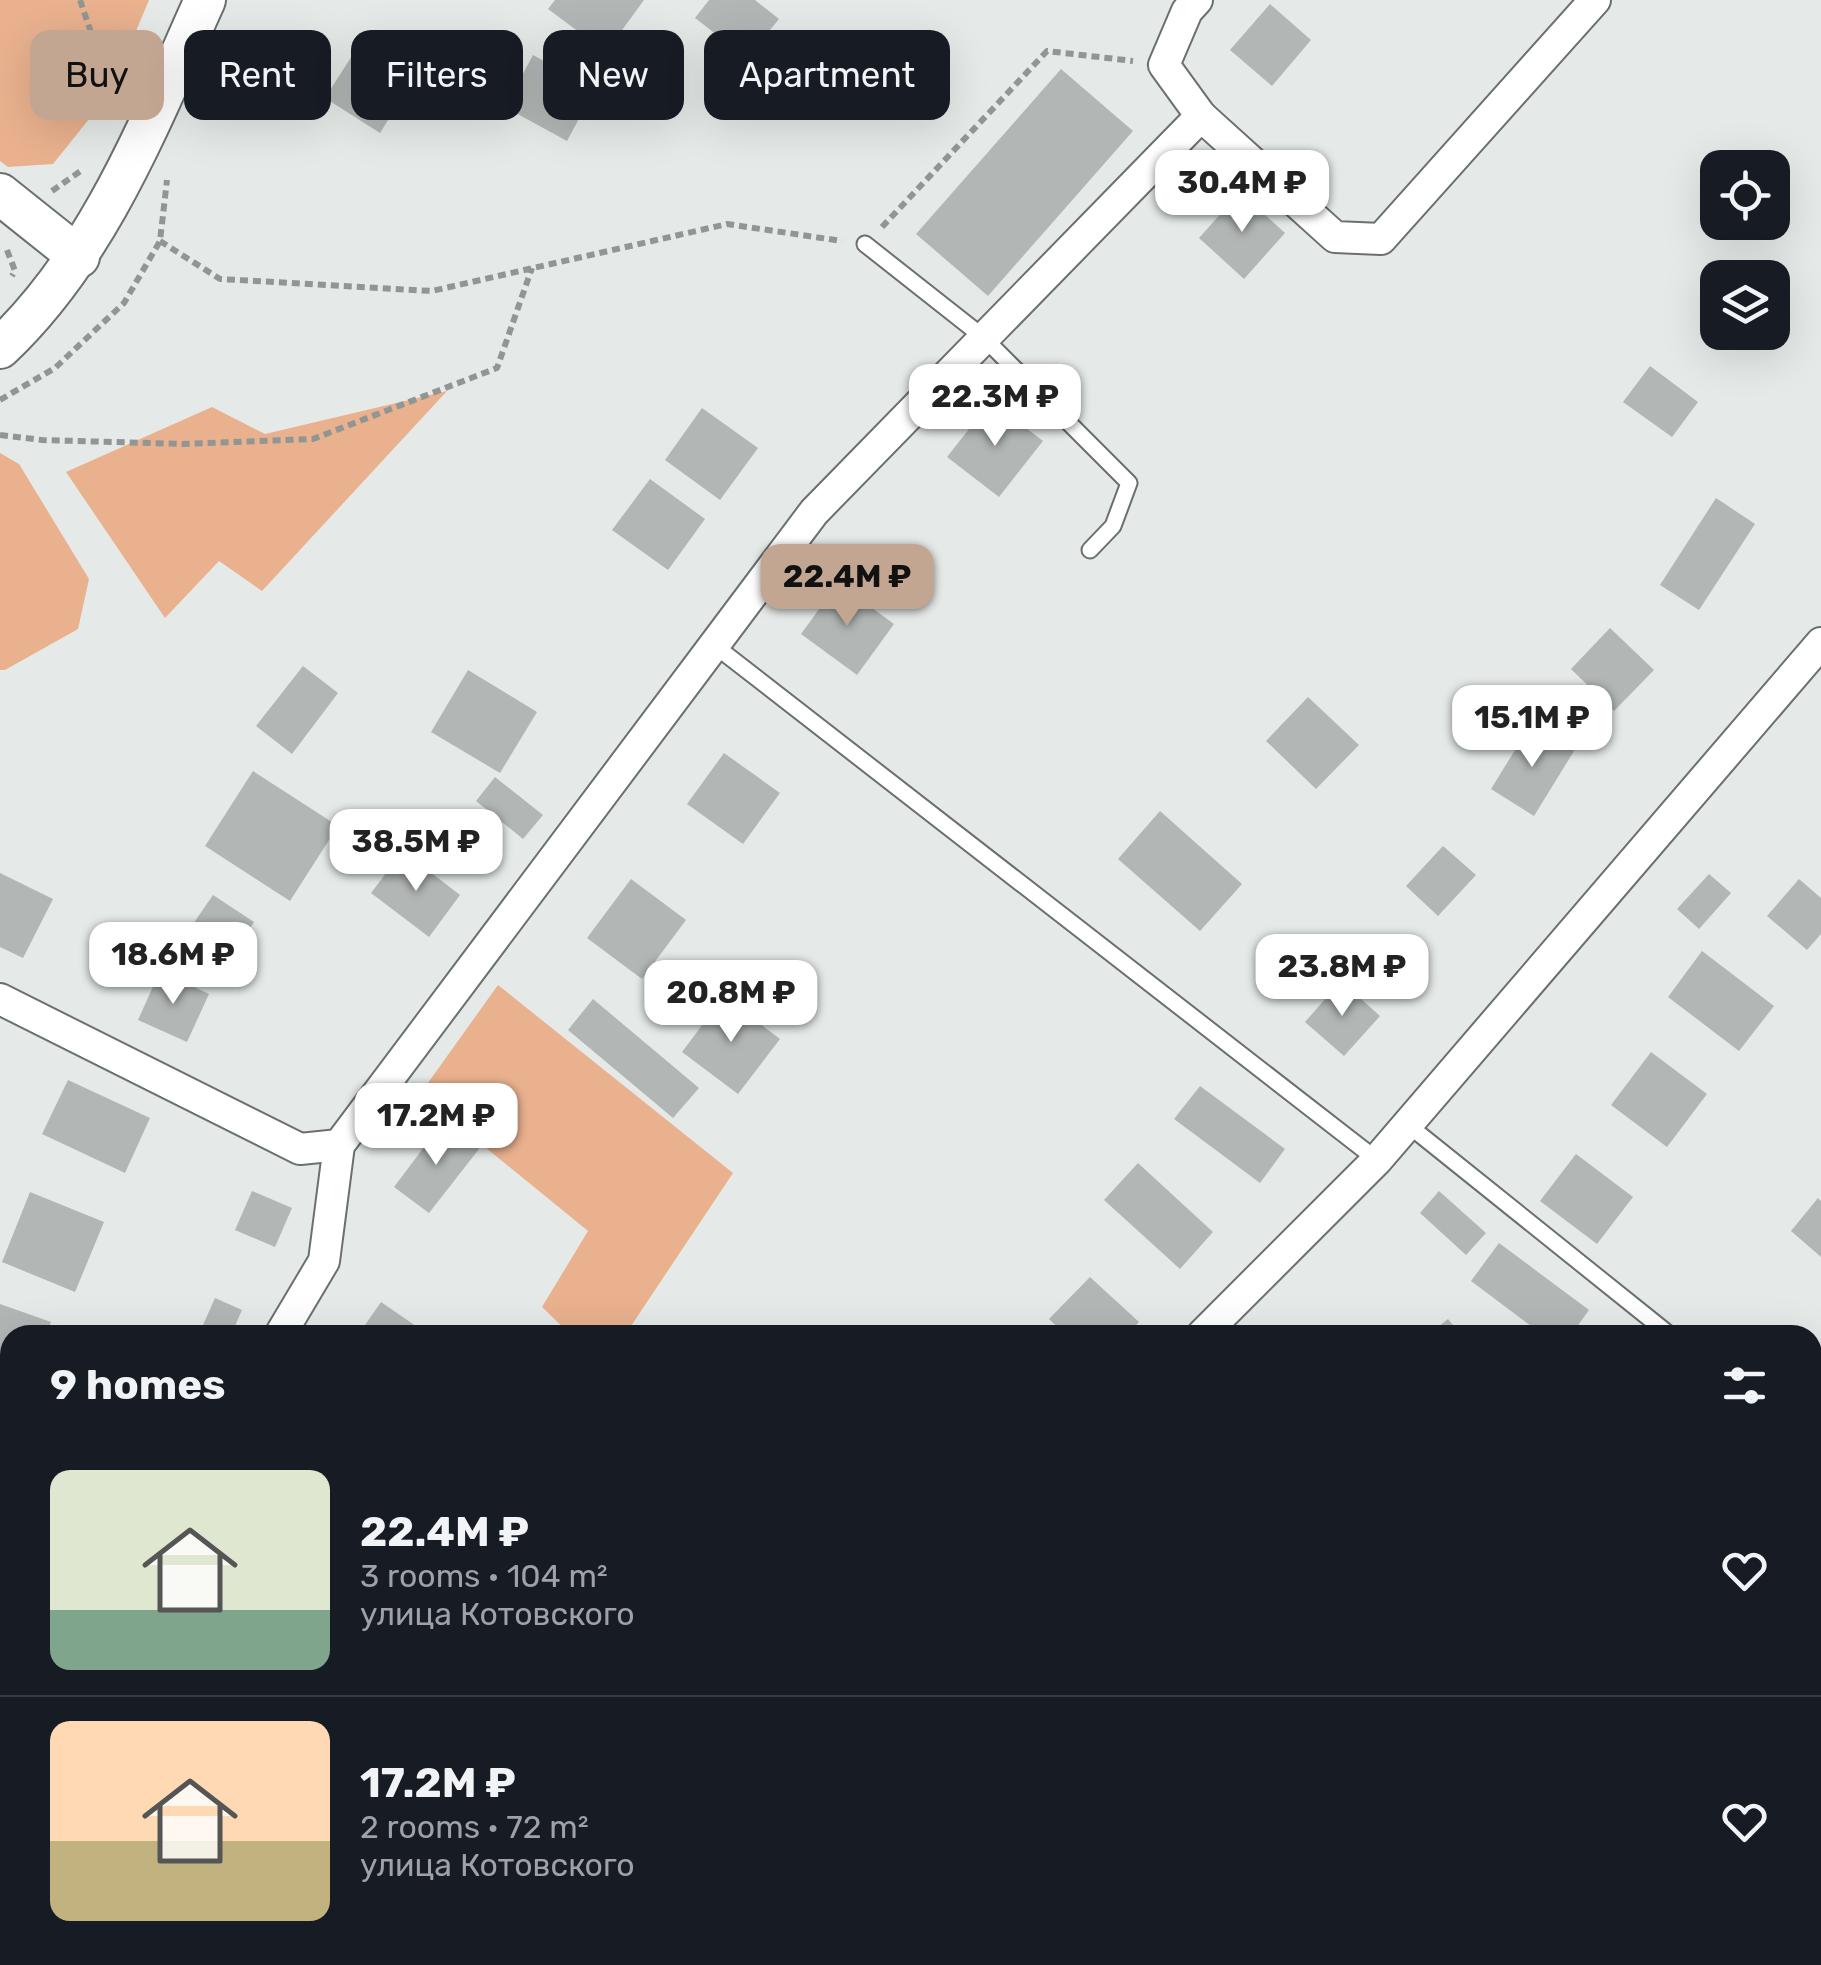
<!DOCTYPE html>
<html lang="en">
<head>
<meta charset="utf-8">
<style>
  body { margin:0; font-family:Rubik,sans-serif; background:#242831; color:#f1f3f6; height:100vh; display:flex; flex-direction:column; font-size:38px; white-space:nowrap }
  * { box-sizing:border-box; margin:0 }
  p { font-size:32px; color:#9ea1a6 }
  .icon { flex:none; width:55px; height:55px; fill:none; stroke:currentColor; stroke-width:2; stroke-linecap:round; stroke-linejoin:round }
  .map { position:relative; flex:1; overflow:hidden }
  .sheet { position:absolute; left:0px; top:1325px; width:1822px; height:640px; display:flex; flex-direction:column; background:#171b24; border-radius:30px 30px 0 0; box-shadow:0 10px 40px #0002 }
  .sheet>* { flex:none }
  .top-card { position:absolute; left:30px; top:30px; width:1000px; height:90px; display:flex; gap:20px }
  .tools { position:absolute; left:1700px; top:150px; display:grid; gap:20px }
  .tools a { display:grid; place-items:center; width:90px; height:90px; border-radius:20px; background:#171b24; box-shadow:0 10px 40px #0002; font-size:50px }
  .price { position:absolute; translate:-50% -85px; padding:0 22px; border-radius:20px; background:#fff; color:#222; font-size:32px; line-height:65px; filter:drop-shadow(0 2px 5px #0008) }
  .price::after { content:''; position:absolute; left:50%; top:60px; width:30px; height:22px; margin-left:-15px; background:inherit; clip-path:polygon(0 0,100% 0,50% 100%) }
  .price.on { background:#c3a692; color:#111 }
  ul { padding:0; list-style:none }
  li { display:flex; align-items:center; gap:30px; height:250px; padding:0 50px }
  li+li { border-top:2px solid #363941 }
  li span { display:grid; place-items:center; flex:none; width:280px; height:200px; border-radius:20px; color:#555 }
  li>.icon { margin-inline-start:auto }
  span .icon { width:120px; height:120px; fill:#fffc; stroke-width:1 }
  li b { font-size:42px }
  h2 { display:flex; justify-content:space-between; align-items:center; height:120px; padding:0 50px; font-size:42px }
  .tag { padding:0 35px; border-radius:20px; background:#171b24; box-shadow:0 10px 40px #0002; font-size:35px; line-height:90px }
  .tag.on { background:#c3a692; color:#111 }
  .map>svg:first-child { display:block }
  .green { fill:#e9b18e }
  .building { fill:#b2b7b6 }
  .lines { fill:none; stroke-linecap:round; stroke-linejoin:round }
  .lane-casing { stroke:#6b6f6e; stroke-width:19 }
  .street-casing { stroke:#6b6f6e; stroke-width:34 }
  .secondary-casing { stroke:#6b6f6e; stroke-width:44 }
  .path { stroke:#919594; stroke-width:6; stroke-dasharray:8 5; stroke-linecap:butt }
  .lane { stroke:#fff; stroke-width:15 }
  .street { stroke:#fff; stroke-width:30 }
  .secondary { stroke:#fff; stroke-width:40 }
</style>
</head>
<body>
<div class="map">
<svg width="1821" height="1965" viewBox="0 0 1821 1965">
  <rect width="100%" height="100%" fill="#e5eae9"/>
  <g class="green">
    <polygon points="0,0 149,0 110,93 53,164 8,167 0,161"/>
    <polygon points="447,391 262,591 219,561 165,618 66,472 212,407 265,434"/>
    <polygon points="0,453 19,464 89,579 78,629 5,670 0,670"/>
    <polygon points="498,985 733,1173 625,1335 571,1335 542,1307 588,1231 420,1094"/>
    <polygon points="24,1955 120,1955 135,1962 141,1955 336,1955 347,1965 25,1965"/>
  </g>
  <g class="building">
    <polygon points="555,0 644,0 606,52 548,9"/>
    <polygon points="709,0 755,0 779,19 747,58 695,18"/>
    <polygon points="1270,4 1311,40 1272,86 1230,50"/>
    <polygon points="357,48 412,82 380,133 325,98"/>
    <polygon points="533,55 595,89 567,141 505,107"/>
    <polygon points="1061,69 1133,131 988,296 916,234"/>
    <polygon points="1240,192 1285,233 1244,279 1199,238"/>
    <polygon points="1650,366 1698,402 1672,437 1623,402"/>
    <polygon points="991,401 1043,441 999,497 947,457"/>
    <polygon points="702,408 758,448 720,500 665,460"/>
    <polygon points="650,479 705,519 668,570 612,530"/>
    <polygon points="1716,498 1755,524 1699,610 1660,585"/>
    <polygon points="838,583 894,624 857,675 801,634"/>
    <polygon points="1610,628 1654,670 1614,711 1571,669"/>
    <polygon points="303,666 338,693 292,754 256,726"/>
    <polygon points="468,670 537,712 500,773 431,732"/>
    <polygon points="1308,697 1359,745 1316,789 1266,741"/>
    <polygon points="1531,724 1574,751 1534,816 1491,789"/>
    <polygon points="724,753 780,793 743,844 687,804"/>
    <polygon points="253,771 338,826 290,901 205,846"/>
    <polygon points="495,777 543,815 523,839 476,801"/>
    <polygon points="1160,811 1242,884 1200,931 1118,859"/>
    <polygon points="1443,846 1476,875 1438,916 1406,886"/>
    <polygon points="403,851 460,895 429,937 371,893"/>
    <polygon points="0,873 53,899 23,958 0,947"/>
    <polygon points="1709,874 1731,893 1699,929 1677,909"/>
    <polygon points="631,879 686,920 642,979 587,938"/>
    <polygon points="1799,879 1821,898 1821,934 1807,950 1767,916"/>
    <polygon points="213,895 254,922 224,967 182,940"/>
    <polygon points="1702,951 1774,1006 1739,1051 1668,997"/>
    <polygon points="160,971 209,994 187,1042 138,1020"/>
    <polygon points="1341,981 1380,1016 1344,1056 1305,1022"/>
    <polygon points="724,996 780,1039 738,1094 682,1052"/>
    <polygon points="593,999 699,1088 673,1118 568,1030"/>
    <polygon points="1651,1052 1707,1094 1667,1147 1611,1105"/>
    <polygon points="68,1080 150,1118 125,1173 42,1134"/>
    <polygon points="1200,1086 1285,1149 1260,1183 1174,1119"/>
    <polygon points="443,1122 479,1149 429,1213 394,1187"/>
    <polygon points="1576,1154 1633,1197 1597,1244 1540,1201"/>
    <polygon points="1138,1163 1213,1232 1180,1269 1104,1200"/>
    <polygon points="252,1191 292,1208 275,1247 235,1230"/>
    <polygon points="1439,1191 1486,1233 1466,1255 1420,1213"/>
    <polygon points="30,1192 104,1222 75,1292 2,1262"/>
    <polygon points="1818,1198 1821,1201 1821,1257 1791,1231"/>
    <polygon points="1499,1243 1589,1310 1571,1335 1543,1335 1471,1281"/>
    <polygon points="1090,1277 1139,1322 1127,1335 1066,1335 1049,1319"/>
    <polygon points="215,1298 242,1310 231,1335 203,1325"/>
    <polygon points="381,1302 429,1335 358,1335"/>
    <polygon points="0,1304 51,1322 46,1335 10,1335 10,1357 0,1353"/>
    <polygon points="1448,1319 1461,1335 1428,1335"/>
    <polygon points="0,1477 10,1481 0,1506"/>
    <polygon points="9,1613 10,1613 10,1661 0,1658"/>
    <polygon points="1821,1730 1821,1809 1812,1802 1812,1740"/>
    <polygon points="1812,1903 1821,1911 1821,1959 1815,1965 1743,1965 1733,1955 1812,1955"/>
    <polygon points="682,1955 718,1955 702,1965 689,1965"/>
    <polygon points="1322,1955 1331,1965 1309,1965 1320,1955"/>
  </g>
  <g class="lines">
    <g class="lane-casing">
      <g id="lane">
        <polyline points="865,244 983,337 1129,483 1113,526 1090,550"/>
        <polyline points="714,645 1377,1160"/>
        <polyline points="1407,1124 1670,1335"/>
        <polyline points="1812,1447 1821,1453"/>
      </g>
    </g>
    <g class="street-casing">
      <g id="street">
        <polyline points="1201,116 1335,237 1381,239 1595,0"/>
        <polyline points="0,999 300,1149 339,1145"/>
        <polyline points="280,1335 324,1261 339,1145 814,512 1201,116 1164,65 1187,11 1197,0"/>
        <polyline points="1202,1335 1377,1160 1821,643"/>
        <polyline points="1812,1385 1821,1375"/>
        <polyline points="0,1914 10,1894"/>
        <polyline points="0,1952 3,1965"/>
        <polyline points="486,1965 498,1955"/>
        <polyline points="1243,1965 1253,1955"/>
      </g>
    </g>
    <g class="secondary-casing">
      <g id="secondary">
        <polyline points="0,194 79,257"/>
        <path d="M0,348C99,255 150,122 205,0"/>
      </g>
    </g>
    <g class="path">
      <polyline points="80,0 97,50 137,70"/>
      <polyline points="52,191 82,170"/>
      <polyline points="882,227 1047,51 1133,61"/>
      <polyline points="160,241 220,279 432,291 727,224 842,241"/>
      <polyline points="7,250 15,271 12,276"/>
      <polyline points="0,400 55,368 124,303 160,241 167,180"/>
      <polyline points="0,435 42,440 183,444 313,439 497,368 532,268"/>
    </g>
    <use href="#lane" class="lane"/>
    <use href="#street" class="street"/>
    <use href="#secondary" class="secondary"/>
  </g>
</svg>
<div class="tools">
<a><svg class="icon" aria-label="locate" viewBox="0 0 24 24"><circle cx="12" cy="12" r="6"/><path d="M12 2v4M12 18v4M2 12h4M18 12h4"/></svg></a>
<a><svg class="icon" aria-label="layers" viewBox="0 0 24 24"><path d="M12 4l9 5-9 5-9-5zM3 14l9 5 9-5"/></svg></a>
</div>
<b class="price" style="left:1242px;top:235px">30.4M ₽</b>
<b class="price" style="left:995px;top:449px">22.3M ₽</b>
<b class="price on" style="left:847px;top:629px">22.4M ₽</b>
<b class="price" style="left:1532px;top:770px">15.1M ₽</b>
<b class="price" style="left:416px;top:894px">38.5M ₽</b>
<b class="price" style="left:173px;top:1007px">18.6M ₽</b>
<b class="price" style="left:1342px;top:1019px">23.8M ₽</b>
<b class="price" style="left:731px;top:1045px">20.8M ₽</b>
<b class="price" style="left:436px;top:1168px">17.2M ₽</b>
<div class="top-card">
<a class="tag on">Buy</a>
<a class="tag">Rent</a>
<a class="tag">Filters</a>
<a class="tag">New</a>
<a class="tag">Apartment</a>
</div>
<section class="sheet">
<h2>9 homes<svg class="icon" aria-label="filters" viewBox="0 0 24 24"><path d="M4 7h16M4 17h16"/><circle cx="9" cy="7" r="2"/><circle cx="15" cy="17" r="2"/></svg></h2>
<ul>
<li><span style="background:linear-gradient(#dfe7d0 70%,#7fa58c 0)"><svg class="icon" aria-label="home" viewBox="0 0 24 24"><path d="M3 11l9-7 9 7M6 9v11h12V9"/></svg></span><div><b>22.4M ₽</b><p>3 rooms · 104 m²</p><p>улица Котовского</p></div><svg class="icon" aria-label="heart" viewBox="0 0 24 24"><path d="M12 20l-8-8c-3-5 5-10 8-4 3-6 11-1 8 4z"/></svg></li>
<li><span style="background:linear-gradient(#ffd9b3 60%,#c2b280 0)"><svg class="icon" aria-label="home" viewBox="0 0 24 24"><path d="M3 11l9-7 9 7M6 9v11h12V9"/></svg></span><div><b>17.2M ₽</b><p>2 rooms · 72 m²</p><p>улица Котовского</p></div><svg class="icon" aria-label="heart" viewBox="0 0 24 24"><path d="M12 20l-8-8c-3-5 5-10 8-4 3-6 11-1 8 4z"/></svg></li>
</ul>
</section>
</div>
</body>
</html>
